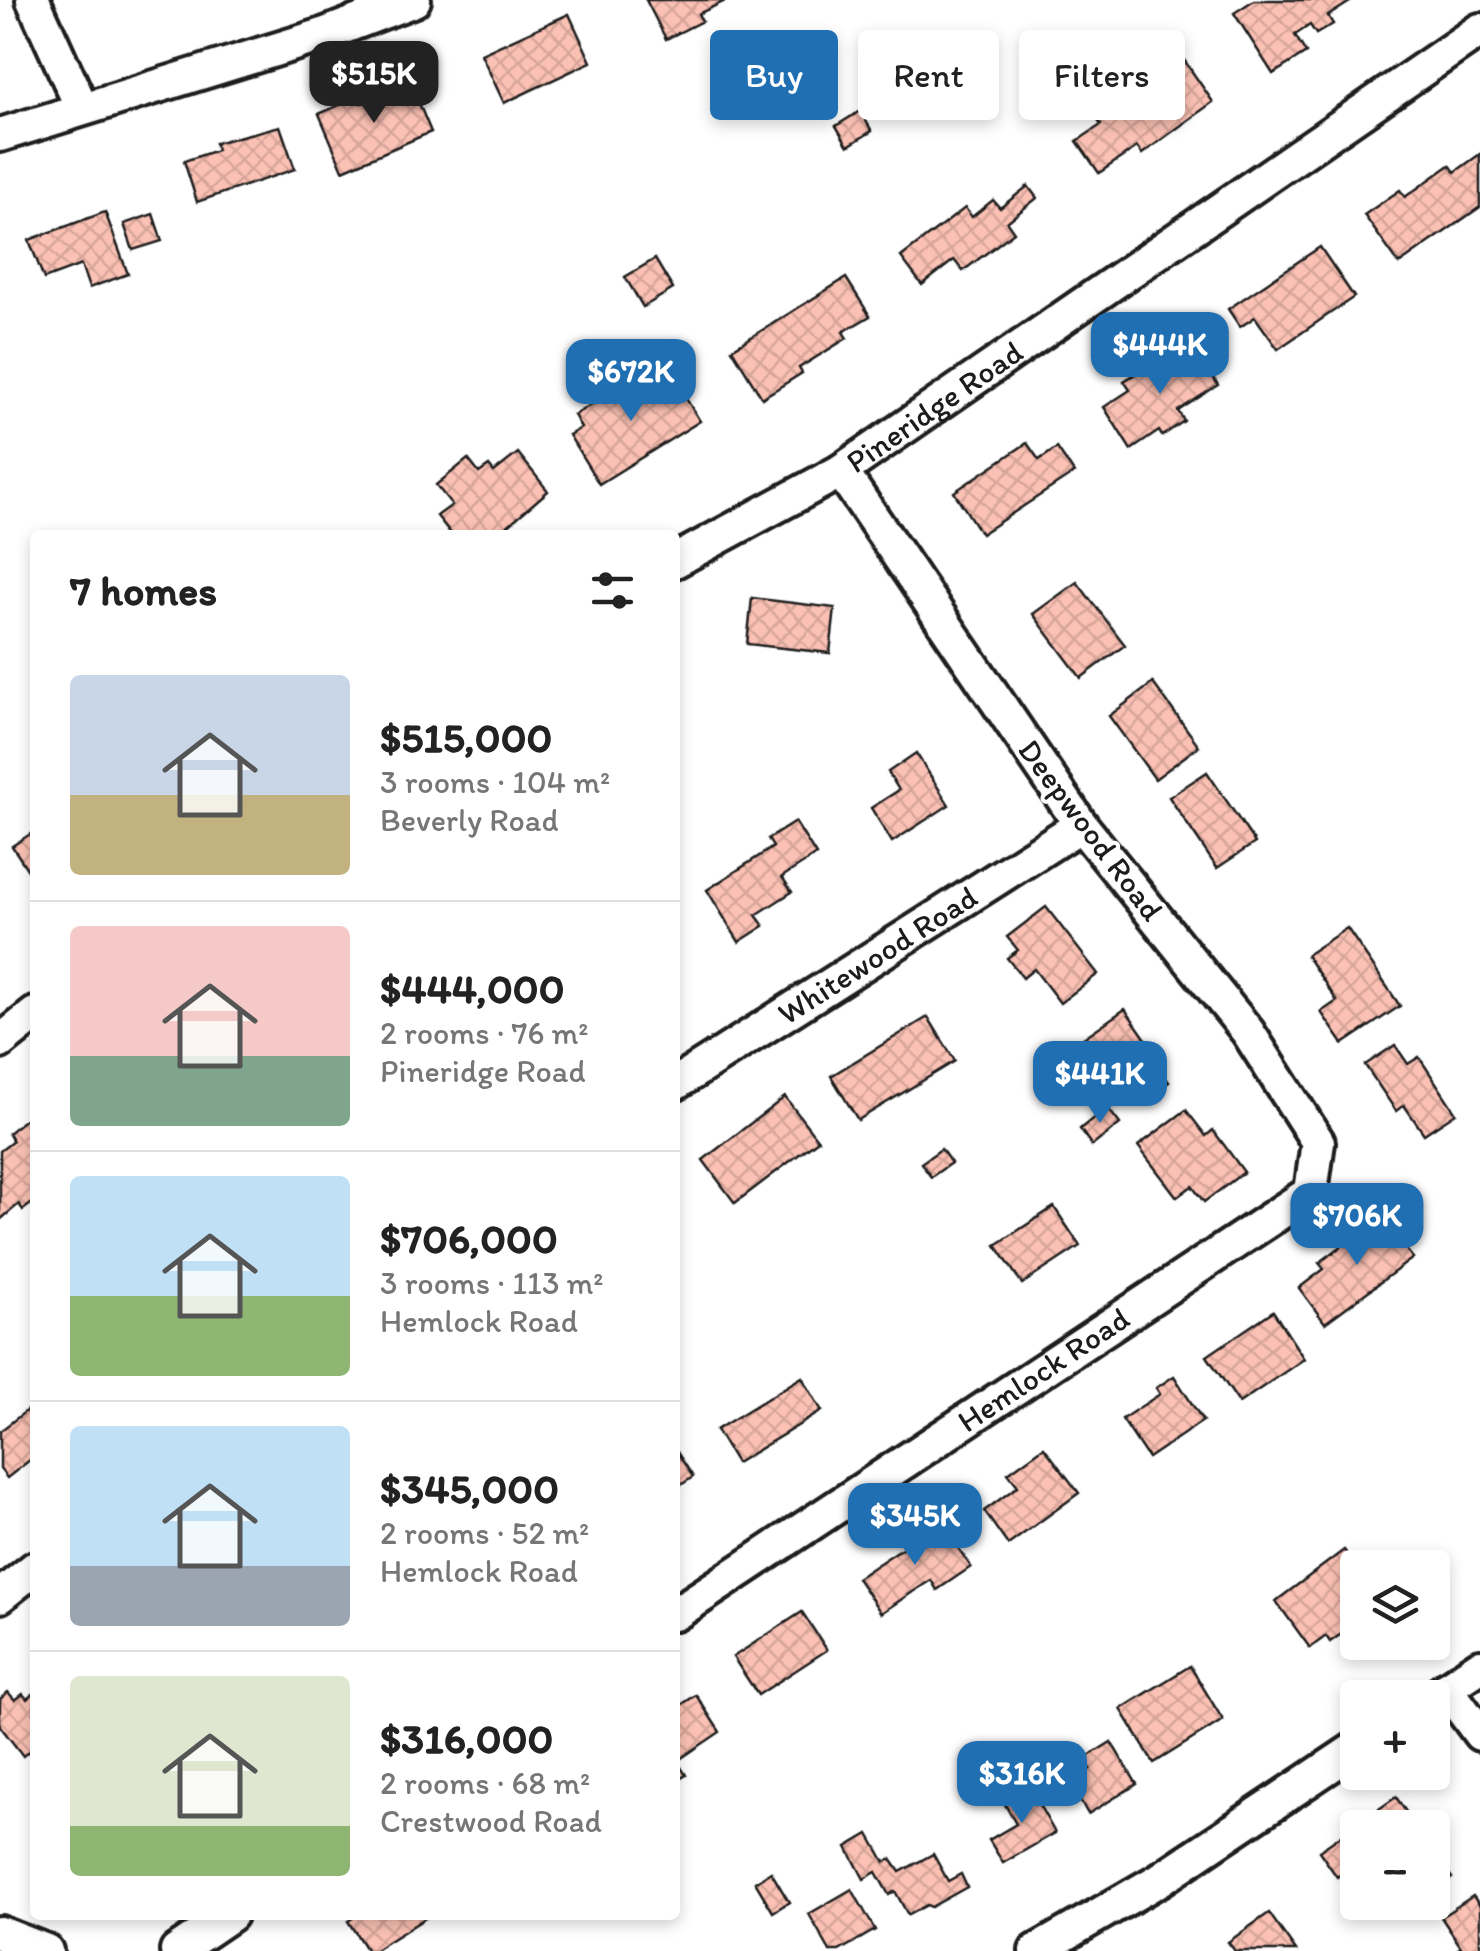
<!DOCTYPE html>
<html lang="en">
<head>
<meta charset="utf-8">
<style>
  body { margin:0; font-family:Itim,sans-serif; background:#f6f6f6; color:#222; height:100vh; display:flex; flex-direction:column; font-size:38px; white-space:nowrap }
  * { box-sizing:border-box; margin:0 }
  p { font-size:32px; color:#767676 }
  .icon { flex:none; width:55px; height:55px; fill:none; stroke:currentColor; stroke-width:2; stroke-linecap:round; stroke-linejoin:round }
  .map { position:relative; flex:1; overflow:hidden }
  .side { position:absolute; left:30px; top:530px; width:650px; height:1390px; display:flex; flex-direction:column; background:#fff; border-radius:10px; box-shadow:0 5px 15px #0003 }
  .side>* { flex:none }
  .hud { position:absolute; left:710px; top:30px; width:620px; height:90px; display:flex; gap:20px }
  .tools { position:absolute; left:1340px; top:1550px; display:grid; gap:20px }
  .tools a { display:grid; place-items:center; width:110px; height:110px; border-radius:10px; background:#fff; box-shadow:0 5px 15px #0003; font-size:50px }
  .price { position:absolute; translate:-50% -85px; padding:0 22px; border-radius:20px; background:#1f6fb2; color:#fff; font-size:32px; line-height:65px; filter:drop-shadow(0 2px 5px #0008) }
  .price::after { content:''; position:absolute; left:50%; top:60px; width:30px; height:22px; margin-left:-15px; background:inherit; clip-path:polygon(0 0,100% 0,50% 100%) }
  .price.on { background:#222; color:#fff }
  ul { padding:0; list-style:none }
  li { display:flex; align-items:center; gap:30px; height:250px; padding:0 40px }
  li+li { border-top:2px solid #e0e0e0 }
  li span { display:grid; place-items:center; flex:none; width:280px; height:200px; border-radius:10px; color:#555 }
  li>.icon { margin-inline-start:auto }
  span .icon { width:120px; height:120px; fill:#fffc; stroke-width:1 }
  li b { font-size:42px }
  h2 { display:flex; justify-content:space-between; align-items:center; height:120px; padding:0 40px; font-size:42px }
  .pill { padding:0 35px; border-radius:10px; background:#fff; box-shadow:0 5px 15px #0003; font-size:35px; line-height:90px }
  .pill.on { background:#1f6fb2; color:#fff }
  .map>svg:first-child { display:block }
  .building { fill:url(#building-cross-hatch); stroke:#1c1c1c; stroke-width:2.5 }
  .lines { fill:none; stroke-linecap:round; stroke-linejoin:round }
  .street-casing { stroke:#1c1c1c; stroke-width:40 }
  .street { stroke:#fff; stroke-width:32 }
  .labels { text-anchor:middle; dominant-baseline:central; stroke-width:8; stroke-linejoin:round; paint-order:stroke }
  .street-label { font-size:32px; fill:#1c1c1c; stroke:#fff }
</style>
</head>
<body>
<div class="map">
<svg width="1480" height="1951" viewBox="0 0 1480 1951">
  <defs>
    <pattern id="building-cross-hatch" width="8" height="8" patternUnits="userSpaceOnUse" patternTransform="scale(2.5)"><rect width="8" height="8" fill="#fbc1b4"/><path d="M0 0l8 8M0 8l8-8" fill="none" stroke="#d7a59a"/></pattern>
  </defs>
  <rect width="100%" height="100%" fill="#fff"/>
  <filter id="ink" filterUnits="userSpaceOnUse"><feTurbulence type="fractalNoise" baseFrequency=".01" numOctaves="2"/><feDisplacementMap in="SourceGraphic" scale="20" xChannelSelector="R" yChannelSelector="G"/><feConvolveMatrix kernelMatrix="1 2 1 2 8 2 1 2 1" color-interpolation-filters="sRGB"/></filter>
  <g filter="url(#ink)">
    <g class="building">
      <polygon points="646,0 727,0 698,14 702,21 666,39"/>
      <polygon points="1254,0 1353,0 1328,16 1333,24 1316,34 1310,25 1295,35 1306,53 1273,74 1234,13"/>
      <polygon points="569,14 591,62 504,103 481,54"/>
      <polygon points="1173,44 1213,102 1142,154 1137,147 1099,173 1077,141 1101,125 1091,110 1108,98 1111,102 1157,72 1149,61"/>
      <polygon points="412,87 431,132 343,170 319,114 353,99 361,103 378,95 380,100"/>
      <polygon points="860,111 872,131 848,146 836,126"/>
      <polygon points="280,126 295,169 197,202 184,161 217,150 215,143"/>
      <polygon points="1480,154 1480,207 1399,264 1364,215 1400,190 1405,197 1450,165 1455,172"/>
      <polygon points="1028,186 1037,198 1007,222 1014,232 963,271 954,260 922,285 901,257 965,208 972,217 993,200 1000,208"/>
      <polygon points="105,212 128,274 89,288 81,265 44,279 29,240"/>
      <polygon points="153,214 162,241 133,250 124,224"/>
      <polygon points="1320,247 1354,297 1278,349 1255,317 1240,327 1228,309"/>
      <polygon points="655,259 673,289 643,307 625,277"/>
      <polygon points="846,278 870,316 843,332 847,338 799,368 802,373 762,398 732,349"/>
      <polygon points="1193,346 1218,385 1178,411 1184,421 1162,436 1159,431 1131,450 1104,407 1130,390 1124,381 1158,360 1163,366"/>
      <polygon points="645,370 656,387 672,376 700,421 599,484 569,435 581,428 574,415 592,404 593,399"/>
      <polygon points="1027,443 1039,460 1057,448 1074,473 981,534 954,492"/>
      <polygon points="518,453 548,491 497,535 452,535 437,516 452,505 436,485 468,459 479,473 489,466 494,472"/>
      <polygon points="1077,582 1125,645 1081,678 1033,614"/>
      <polygon points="752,598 835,608 830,653 747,644"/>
      <polygon points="1153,683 1199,746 1155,779 1109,716"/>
      <polygon points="916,753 949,805 892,842 871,808 899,790 888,772"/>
      <polygon points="1207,772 1255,843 1217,868 1169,797"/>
      <polygon points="795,822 816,855 782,877 792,892 756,915 764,926 739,942 707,890 773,847 768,839"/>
      <polygon points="35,831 35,881 12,846"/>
      <polygon points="1046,907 1098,974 1060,1003 1034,969 1023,978 1007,958 1018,950 1007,937"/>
      <polygon points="1347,928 1400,1006 1343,1044 1321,1012 1337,1001 1306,955"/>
      <polygon points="1125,1009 1162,1062 1157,1066 1169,1082 1145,1099 1135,1084 1124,1091 1103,1060 1095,1065 1079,1041"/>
      <polygon points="928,1017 955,1061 858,1120 831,1076"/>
      <polygon points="1395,1045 1408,1064 1419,1057 1456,1113 1424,1134 1404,1105 1396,1111 1365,1065"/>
      <polygon points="785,1097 818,1140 735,1203 703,1160"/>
      <polygon points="1107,1107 1120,1124 1092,1146 1080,1129"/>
      <polygon points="1186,1110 1206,1136 1213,1130 1244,1172 1204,1202 1192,1186 1177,1197 1138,1146"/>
      <polygon points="32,1114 35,1118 35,1201 23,1210 19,1204 0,1220 0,1151 13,1141 8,1133"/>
      <polygon points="941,1149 951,1163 931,1177 921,1163"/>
      <polygon points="1054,1207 1080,1246 1022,1284 996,1245"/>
      <polygon points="1387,1212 1409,1242 1404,1247 1413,1258 1325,1323 1299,1288 1324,1269 1319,1263"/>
      <polygon points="1273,1311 1304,1359 1239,1403 1207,1356"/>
      <polygon points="1174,1376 1203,1421 1148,1458 1122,1419 1160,1394 1156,1388"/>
      <polygon points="802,1377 822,1411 736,1463 716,1430"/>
      <polygon points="35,1404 35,1456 7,1478 0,1469 0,1431"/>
      <polygon points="1044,1447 1079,1493 1008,1545 984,1511 1018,1486 1008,1473"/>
      <polygon points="675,1449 693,1477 675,1489"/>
      <polygon points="941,1522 971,1567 937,1590 931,1580 881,1613 857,1578"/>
      <polygon points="1344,1550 1356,1566 1364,1559 1370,1568 1358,1568 1358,1622 1330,1642 1326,1636 1310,1648 1276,1601"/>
      <polygon points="802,1612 827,1650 758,1695 733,1657"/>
      <polygon points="1190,1666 1223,1720 1154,1763 1121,1709"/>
      <polygon points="8,1692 15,1700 23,1694 27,1699 35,1692 35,1746 23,1756 0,1726 0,1699"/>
      <polygon points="696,1695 720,1732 677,1761 686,1775 675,1782 675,1709"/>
      <polygon points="1111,1742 1137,1784 1088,1814 1069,1782 1090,1769 1084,1759"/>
      <polygon points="1029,1787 1055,1833 1003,1863 989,1840 1016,1824 1003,1801"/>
      <polygon points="1396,1797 1417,1828 1358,1828 1358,1862 1337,1877 1319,1851"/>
      <polygon points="869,1834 885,1862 891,1859 900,1872 933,1854 948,1881 961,1874 967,1887 931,1907 927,1905 908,1915 895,1891 889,1895 876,1872 864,1879 847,1847"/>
      <polygon points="1432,1849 1452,1878 1432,1892"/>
      <polygon points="771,1872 789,1902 773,1912 755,1882"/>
      <polygon points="852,1889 875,1930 839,1951 830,1951 809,1914"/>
      <polygon points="1473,1896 1480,1906 1480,1951 1455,1951 1461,1947 1441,1917"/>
      <polygon points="1269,1913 1296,1951 1235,1951 1228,1942"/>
      <polygon points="357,1915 430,1915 373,1951 367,1951 348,1921"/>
    </g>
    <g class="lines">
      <g class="street-casing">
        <g id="street">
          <polyline points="33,0 82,108"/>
          <polyline points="0,135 323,35 414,0"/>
          <path id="s1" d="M675,561L841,471L1480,30"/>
          <polyline points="0,1042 35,1014"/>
          <path id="s2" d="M675,1084L1081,825"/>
          <polyline points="0,1596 35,1568"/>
          <path id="s3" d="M675,1614L1311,1192L1318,1142L1248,1032L1081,825L841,471"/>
          <polyline points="1446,1688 1480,1734"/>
          <polyline points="1432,1698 1480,1666"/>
          <polyline points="0,1933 46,1951"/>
          <polyline points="177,1951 230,1915"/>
          <polyline points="1036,1951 1159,1880 1358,1747"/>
        </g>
      </g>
      <use href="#street" class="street"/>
    </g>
  </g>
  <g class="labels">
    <g class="street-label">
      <text stroke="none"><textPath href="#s1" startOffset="302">Pineridge Road</textPath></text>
      <text transform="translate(1091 830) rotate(53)">Deepwood Road</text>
      <text stroke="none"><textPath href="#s2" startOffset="240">Whitewood Road</textPath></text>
      <text stroke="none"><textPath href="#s3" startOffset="442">Hemlock Road</textPath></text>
    </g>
  </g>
</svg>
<div class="tools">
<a><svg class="icon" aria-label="layers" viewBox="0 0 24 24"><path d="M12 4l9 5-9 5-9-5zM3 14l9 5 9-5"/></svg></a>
<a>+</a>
<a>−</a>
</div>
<b class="price on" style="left:374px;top:126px">$515K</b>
<b class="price" style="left:1160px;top:397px">$444K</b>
<b class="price" style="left:631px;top:424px">$672K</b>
<b class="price" style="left:1100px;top:1126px">$441K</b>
<b class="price" style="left:1357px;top:1268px">$706K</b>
<b class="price" style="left:915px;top:1568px">$345K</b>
<b class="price" style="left:1022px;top:1826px">$316K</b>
<div class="hud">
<a class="pill on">Buy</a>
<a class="pill">Rent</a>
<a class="pill">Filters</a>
</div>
<section class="side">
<h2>7 homes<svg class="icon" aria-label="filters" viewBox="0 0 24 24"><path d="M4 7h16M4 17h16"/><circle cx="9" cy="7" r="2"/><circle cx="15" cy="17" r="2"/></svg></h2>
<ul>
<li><span style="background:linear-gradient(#c9d6e8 60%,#c2b280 0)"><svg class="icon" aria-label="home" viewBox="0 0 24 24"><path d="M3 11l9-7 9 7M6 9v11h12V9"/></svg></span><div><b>$515,000</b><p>3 rooms · 104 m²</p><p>Beverly Road</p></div></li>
<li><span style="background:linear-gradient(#f6c9c9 65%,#7fa58c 0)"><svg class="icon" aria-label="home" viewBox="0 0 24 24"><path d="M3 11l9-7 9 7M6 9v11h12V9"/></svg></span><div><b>$444,000</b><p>2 rooms · 76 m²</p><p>Pineridge Road</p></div></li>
<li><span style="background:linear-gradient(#bfe0f5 60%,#8fb573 0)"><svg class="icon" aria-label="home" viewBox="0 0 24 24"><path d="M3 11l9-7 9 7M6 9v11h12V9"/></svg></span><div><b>$706,000</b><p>3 rooms · 113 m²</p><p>Hemlock Road</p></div></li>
<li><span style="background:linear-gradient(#bfe0f5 70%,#9aa5b1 0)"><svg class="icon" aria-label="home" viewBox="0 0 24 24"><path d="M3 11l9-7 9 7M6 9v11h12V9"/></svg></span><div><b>$345,000</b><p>2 rooms · 52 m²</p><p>Hemlock Road</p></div></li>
<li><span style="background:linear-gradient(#dfe7d0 75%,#8fb573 0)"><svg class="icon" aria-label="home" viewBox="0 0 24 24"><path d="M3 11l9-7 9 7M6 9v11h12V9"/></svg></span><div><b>$316,000</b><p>2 rooms · 68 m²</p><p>Crestwood Road</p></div></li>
</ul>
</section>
</div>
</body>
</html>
